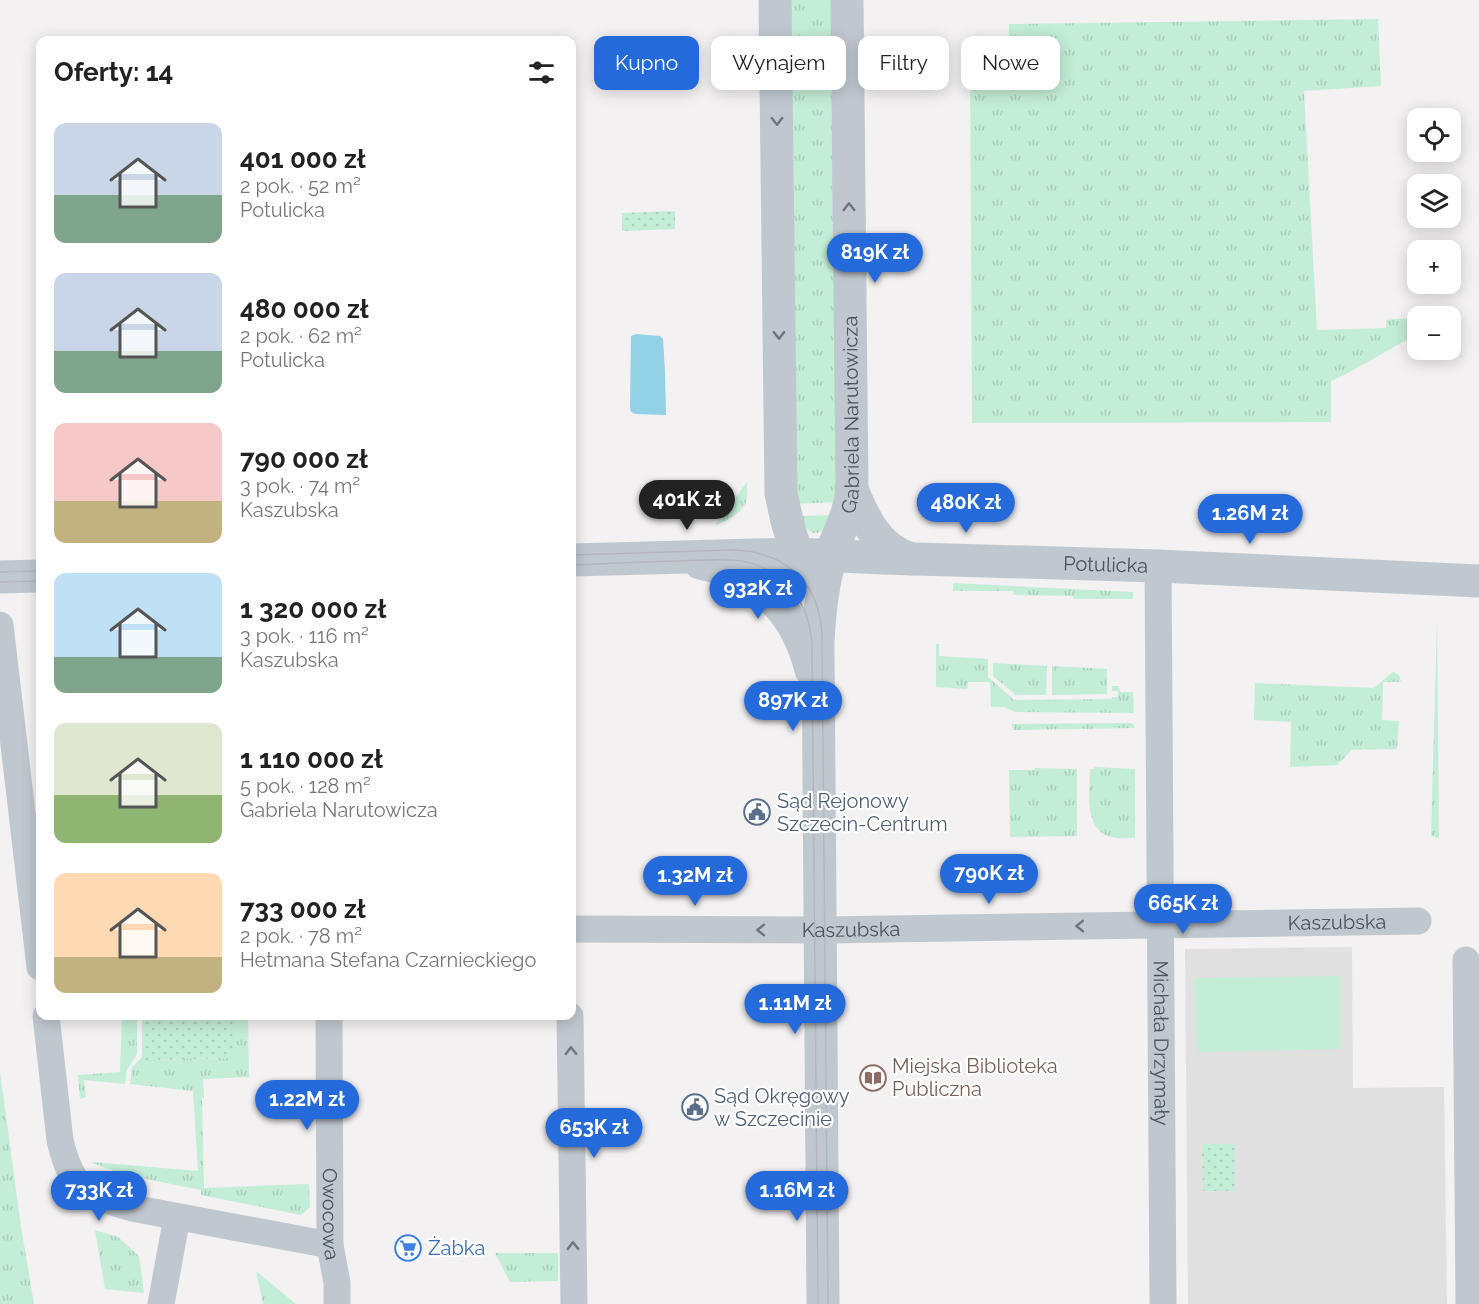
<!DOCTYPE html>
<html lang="pl">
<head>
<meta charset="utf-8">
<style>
  body { margin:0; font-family:Raleway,sans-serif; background:#f6f6f6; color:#222; height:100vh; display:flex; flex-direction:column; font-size:22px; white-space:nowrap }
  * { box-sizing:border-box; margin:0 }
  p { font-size:20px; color:#767676 }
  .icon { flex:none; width:33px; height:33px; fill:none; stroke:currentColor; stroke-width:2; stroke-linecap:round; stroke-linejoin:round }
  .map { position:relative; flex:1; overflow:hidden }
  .panel { position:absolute; left:36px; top:36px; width:540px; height:984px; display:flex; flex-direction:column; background:#fff; border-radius:12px; box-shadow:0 3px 15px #0003 }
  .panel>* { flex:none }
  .top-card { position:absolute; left:594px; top:36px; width:570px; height:54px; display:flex; gap:12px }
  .fabs { position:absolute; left:1407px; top:108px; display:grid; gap:12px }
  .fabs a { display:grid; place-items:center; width:54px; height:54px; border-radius:12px; background:#fff; box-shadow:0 3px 15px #0003; font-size:30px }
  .price { position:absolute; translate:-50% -51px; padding:0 14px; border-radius:21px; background:#256ada; color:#fff; font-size:20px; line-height:39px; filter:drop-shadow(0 2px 3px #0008) }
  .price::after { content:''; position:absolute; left:50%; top:36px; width:18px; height:14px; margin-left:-9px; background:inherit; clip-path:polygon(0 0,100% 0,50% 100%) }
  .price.on { background:#222; color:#fff }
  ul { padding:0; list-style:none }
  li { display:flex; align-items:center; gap:18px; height:150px; padding:0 18px }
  li span { display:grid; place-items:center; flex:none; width:168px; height:120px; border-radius:12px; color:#555 }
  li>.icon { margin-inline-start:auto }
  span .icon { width:72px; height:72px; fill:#fffc; stroke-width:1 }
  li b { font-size:26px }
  h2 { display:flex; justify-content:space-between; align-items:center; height:72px; padding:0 18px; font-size:26px }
  .chip { padding:0 21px; border-radius:12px; background:#fff; box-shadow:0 3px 15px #0003; font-size:21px; line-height:54px }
  .chip.on { background:#256ada; color:#fff }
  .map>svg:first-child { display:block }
  .education { fill:#e1e0e0 }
  .grass { fill:url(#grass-tufts) }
  .park { fill:url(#park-dots) }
  .garden { fill:#c3edd6 }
  .water { fill:#93d1e7 }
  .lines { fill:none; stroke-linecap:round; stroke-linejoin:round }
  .minor { stroke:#c0c8cf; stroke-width:27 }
  .tertiary { stroke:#c0c8cf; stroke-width:33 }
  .tram { stroke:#b4b6bb; stroke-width:1.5 }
  .oneway { stroke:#6d7680 }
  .labels { text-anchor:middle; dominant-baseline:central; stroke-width:4.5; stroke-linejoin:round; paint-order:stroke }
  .street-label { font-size:20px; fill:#4a535e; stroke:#fff }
  .service-label { font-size:20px; fill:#4e5e75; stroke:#fff; text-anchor:start }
  .education-label { font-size:20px; fill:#785e54; stroke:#fff; text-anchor:start }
  .shop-label { font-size:20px; fill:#366cbe; stroke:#fff; text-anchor:start }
</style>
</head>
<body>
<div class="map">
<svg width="1479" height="1304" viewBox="0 0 1479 1304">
  <defs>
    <pattern id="grass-tufts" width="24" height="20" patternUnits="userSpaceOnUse" patternTransform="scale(1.5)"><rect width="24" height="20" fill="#c3edd6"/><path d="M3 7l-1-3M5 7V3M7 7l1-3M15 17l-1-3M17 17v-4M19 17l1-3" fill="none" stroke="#a9cdba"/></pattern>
    <pattern id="park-dots" width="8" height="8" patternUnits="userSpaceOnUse" patternTransform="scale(1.5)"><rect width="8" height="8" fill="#c3edd6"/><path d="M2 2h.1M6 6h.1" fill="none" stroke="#a9cdba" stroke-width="1.8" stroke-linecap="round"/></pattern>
  </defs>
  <rect width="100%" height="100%" fill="#f3f1f1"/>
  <polygon class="education" points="1352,947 1353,1088 1444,1087 1447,1304 1188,1304 1185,949"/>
  <g class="grass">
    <polygon points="788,0 837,0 839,502 795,504"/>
    <polygon points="1378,19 1381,86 1304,91 1317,330 1386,328 1386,320 1410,318 1410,338 1348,373 1331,381 1331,422 972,423 970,62 1008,62 1009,24"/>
    <path d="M747,482C747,488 748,496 746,502C742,513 725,522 715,525Z"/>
    <path d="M833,515C822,536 811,542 800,516Z"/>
    <polygon points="953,583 1133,592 1133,599 1074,599 1073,596 1014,595 1013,591 953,591"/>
    <polygon points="1437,621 1439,839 1431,835"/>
    <polygon points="936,644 939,644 939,656 988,659 988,677 1014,700 1112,699 1112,697 1118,697 1118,691 1112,691 1112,686 1119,686 1120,692 1133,692 1134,713 1015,712 1004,707 991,707 990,682 968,682 967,689 936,687"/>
    <polygon points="993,663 1047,666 1046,695 1016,695 993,676"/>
    <polygon points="1052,666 1107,669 1107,694 1052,695"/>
    <polygon points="1393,672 1399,675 1401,681 1398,682 1383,682 1382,720 1399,721 1397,749 1352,750 1337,765 1290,767 1291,722 1254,720 1255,683 1374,688"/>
    <polygon points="1130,723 1133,724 1135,728 1013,730 1012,724"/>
    <path d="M1095,767L1135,769V838C1128,838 1118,839 1111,837C1083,830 1090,791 1090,769H1094Z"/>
    <polygon points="1035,768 1077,769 1077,836 1010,837 1009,770 1035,770"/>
    <polygon points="122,1016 137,1016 137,1054 127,1070 125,1084 84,1080 86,1097 80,1099 78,1075 120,1072"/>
    <polygon points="142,1016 144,1016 145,1060 234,1058 234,1016 281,1016 281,1017 248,1018 249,1077 203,1079 204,1097 202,1098 204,1188 309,1184 310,1207 301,1215 201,1195 201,1190 122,1174 95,1164 93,1162 198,1171 193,1091 130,1084 132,1067 142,1057"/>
    <polygon points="0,1072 21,1227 34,1304 0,1304"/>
    <polygon points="95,1230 118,1237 139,1256 144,1293 105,1289"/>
    <polygon points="495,1253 558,1253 558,1281 510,1282"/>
    <polygon points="256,1271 296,1304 263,1304"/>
  </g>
  <g class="park">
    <polygon points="675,211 675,229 622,231 622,213"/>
    <polygon points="144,1016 234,1016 234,1058 144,1060"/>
    <polygon points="1202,1144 1235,1144 1235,1191 1203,1191"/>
  </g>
  <polygon class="garden" points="1340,976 1341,1049 1197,1052 1195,978"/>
  <polygon class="water" points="636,334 660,336 663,339 665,372 666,415 635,414 631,412 630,408 631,336"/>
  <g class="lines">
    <g class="minor">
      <path id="s1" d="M1158,566L1163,1304"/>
      <polyline points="0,625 40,967"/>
      <path id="s2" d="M572,929L824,930L1418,921"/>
      <polyline points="1466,960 1469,1304"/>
      <path d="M46,1016L60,1140C71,1189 86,1195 132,1208L330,1245"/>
      <path id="s3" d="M329,1016L330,1245L337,1283V1304"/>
      <polyline points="570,1016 574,1304"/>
      <polyline points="161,1304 177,1217"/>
    </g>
    <g class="tertiary">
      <polyline points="775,0 781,493 787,521 802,573"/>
      <path d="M852,490C865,520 877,548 911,559"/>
      <path id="s4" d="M572,560L797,554L883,558L1158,566L1479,581"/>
      <path d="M700,563C761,577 796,610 811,670"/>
      <polyline points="0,577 40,576"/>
      <path id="s5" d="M823,1304L818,645C819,614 823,581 832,552C839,531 850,513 852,490L847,0"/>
    </g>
    <g class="tram">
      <path d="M572,555L732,550C785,551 820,582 822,636L828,1304"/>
      <path d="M572,565C605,564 639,562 673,561C696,561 720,558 742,561C786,569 810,604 812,646L818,1304"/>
      <polyline points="0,572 40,571"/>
      <polyline points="0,582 40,581"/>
    </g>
  </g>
  <defs><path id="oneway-chevron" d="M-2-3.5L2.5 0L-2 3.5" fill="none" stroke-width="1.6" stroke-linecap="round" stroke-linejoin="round" transform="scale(1.5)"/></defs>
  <g class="oneway">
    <use href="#oneway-chevron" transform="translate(777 121) rotate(89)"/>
    <use href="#oneway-chevron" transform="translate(849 207) rotate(-90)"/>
    <use href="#oneway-chevron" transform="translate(779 335) rotate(89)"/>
    <use href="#oneway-chevron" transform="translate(1080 926) rotate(179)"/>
    <use href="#oneway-chevron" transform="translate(761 930) rotate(-180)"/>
    <use href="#oneway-chevron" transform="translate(571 1051) rotate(-91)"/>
    <use href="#oneway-chevron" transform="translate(573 1246) rotate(-91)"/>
  </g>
  <defs>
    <g id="civic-ring" transform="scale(1.35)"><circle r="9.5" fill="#fff" stroke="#5c6f8a" stroke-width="1.5"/><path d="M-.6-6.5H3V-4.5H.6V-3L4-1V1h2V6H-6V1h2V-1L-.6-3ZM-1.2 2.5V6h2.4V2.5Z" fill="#5c6f8a"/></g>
    <g id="library-ring" transform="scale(1.35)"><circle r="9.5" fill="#fff" stroke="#8d6e63" stroke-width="1.5"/><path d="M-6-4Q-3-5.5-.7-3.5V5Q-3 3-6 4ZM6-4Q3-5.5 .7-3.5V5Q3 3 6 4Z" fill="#8d6e63"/></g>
    <g id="supermarket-ring" transform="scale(1.35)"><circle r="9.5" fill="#fff" stroke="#3f7fe0" stroke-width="1.5"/><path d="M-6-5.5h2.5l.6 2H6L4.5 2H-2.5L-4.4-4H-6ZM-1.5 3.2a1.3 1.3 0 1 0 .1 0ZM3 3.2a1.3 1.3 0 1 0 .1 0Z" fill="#3f7fe0"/></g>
  </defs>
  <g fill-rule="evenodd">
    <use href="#civic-ring" x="757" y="812"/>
    <use href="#library-ring" x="873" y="1078"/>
    <use href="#civic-ring" x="695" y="1107"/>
    <use href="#supermarket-ring" x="408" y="1248"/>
  </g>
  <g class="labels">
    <g class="street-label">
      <text stroke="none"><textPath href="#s5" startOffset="894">Gabriela Narutowicza</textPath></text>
      <text stroke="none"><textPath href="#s4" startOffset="534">Potulicka</textPath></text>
      <text stroke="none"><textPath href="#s2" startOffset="765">Kaszubska</textPath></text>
      <text stroke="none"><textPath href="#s2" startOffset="279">Kaszubska</textPath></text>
      <text stroke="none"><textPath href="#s1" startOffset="477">Michała Drzymały</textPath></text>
      <text stroke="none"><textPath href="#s3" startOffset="198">Owocowa</textPath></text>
    </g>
    <g class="service-label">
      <text x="777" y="801">Sąd Rejonowy<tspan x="777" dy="23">Szczecin-Centrum</tspan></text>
      <text x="714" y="1096">Sąd Okręgowy<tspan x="714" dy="23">w Szczecinie</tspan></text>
    </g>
    <g class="education-label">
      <text x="892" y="1066">Miejska Biblioteka<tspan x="892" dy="23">Publiczna</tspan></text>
    </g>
    <g class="shop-label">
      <text x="428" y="1248">Żabka</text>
    </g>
  </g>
</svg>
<div class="fabs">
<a><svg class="icon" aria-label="locate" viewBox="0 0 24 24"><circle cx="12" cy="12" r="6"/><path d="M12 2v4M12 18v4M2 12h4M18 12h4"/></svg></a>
<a><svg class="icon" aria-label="layers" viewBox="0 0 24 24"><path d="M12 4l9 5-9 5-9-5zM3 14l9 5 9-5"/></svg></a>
<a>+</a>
<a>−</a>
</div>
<b class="price" style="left:875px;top:284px">819K zł</b>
<b class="price on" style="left:687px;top:531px">401K zł</b>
<b class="price" style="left:966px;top:534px">480K zł</b>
<b class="price" style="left:1250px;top:545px">1.26M zł</b>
<b class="price" style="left:758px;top:620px">932K zł</b>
<b class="price" style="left:793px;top:732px">897K zł</b>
<b class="price" style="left:989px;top:905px">790K zł</b>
<b class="price" style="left:695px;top:907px">1.32M zł</b>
<b class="price" style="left:1183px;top:935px">665K zł</b>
<b class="price" style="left:795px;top:1035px">1.11M zł</b>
<b class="price" style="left:307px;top:1131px">1.22M zł</b>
<b class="price" style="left:594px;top:1159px">653K zł</b>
<b class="price" style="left:99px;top:1222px">733K zł</b>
<b class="price" style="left:797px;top:1222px">1.16M zł</b>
<div class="top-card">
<a class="chip on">Kupno</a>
<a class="chip">Wynajem</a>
<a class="chip">Filtry</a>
<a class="chip">Nowe</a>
</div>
<section class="panel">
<h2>Oferty: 14<svg class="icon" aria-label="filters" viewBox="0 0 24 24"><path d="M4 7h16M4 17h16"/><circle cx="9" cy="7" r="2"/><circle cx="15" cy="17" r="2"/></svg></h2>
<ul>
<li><span style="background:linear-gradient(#c9d6e8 60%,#7fa58c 0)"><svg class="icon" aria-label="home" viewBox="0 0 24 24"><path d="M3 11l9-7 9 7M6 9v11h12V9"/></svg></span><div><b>401 000 zł</b><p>2 pok. · 52 m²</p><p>Potulicka</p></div></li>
<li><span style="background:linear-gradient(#c9d6e8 65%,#7fa58c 0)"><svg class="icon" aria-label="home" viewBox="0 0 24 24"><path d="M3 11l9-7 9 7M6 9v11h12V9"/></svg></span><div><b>480 000 zł</b><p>2 pok. · 62 m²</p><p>Potulicka</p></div></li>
<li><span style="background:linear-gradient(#f6c9c9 65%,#c2b280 0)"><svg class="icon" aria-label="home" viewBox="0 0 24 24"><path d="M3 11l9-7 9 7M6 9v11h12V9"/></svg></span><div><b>790 000 zł</b><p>3 pok. · 74 m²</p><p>Kaszubska</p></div></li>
<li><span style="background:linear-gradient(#bfe0f5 70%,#7fa58c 0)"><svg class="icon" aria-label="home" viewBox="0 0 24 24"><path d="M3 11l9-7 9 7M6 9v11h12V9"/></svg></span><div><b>1 320 000 zł</b><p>3 pok. · 116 m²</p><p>Kaszubska</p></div></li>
<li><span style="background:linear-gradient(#dfe7d0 60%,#8fb573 0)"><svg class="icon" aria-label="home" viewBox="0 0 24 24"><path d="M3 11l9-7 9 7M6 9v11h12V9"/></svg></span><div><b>1 110 000 zł</b><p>5 pok. · 128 m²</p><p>Gabriela Narutowicza</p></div></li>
<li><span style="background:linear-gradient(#ffd9b3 70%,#c2b280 0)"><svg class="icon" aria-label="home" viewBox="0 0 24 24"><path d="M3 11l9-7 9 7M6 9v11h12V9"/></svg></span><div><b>733 000 zł</b><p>2 pok. · 78 m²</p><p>Hetmana Stefana Czarnieckiego</p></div></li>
</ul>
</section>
</div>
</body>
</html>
